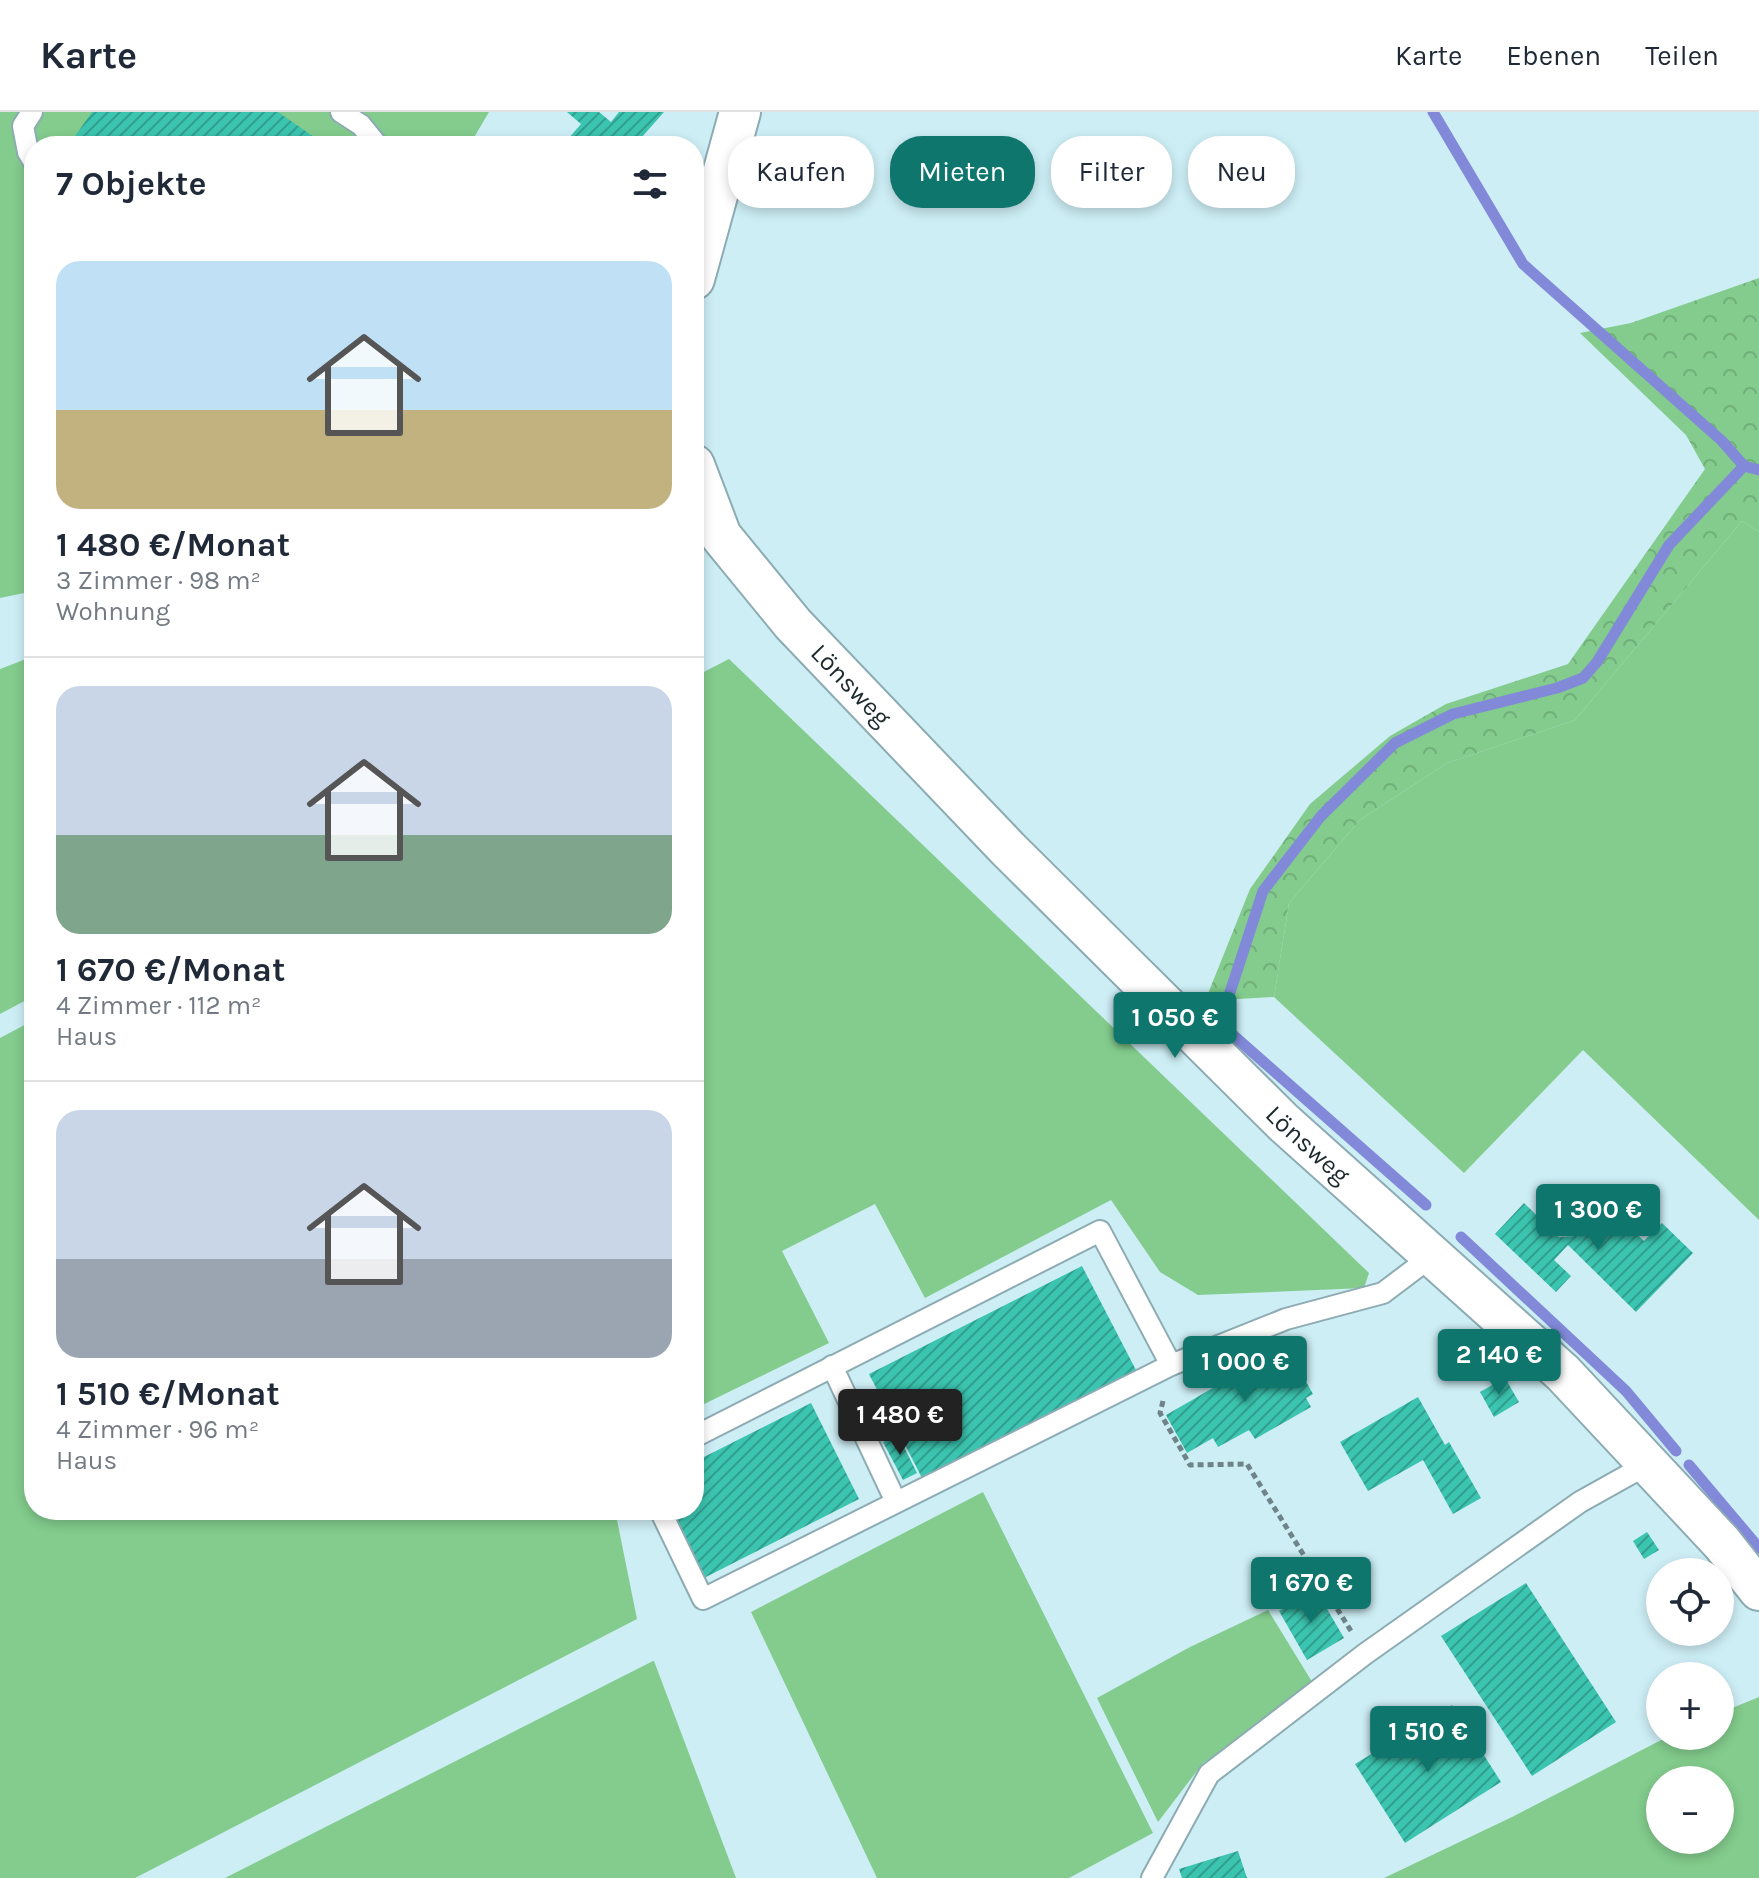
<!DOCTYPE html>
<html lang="de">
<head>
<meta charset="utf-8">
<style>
  body { margin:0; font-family:Karla,sans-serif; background:#f6f6f7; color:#1f2937; height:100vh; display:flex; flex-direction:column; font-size:30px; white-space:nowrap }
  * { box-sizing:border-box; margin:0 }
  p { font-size:26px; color:#747a83 }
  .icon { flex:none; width:44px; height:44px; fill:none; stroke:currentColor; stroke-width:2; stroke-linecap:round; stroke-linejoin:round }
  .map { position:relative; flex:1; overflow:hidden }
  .details { position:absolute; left:24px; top:24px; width:680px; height:1384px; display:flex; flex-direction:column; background:#fff; border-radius:32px; box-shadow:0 4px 12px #0003 }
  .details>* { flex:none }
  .guide { position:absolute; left:728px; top:24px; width:760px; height:72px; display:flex; gap:16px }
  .buttons { position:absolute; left:1646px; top:1446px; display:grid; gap:16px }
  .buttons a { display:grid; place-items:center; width:88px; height:88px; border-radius:50%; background:#fff; box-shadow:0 4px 12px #0003; font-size:40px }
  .price { position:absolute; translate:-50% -68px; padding:0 18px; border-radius:8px; background:#0f766e; color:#fff; font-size:26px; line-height:52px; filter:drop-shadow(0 2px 4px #0008) }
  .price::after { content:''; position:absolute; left:50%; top:48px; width:24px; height:18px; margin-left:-12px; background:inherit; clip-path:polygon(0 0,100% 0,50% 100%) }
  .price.on { background:#222; color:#fff }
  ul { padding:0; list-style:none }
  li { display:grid; align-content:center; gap:16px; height:424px; padding:0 32px }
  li+li { border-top:2px solid #e0e1e3 }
  li span { display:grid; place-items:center; height:248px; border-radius:24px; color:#555 }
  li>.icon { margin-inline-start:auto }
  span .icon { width:144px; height:144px; fill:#fffc; stroke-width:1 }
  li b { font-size:34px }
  h2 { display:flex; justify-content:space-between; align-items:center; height:96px; padding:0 32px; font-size:34px }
  .chip { padding:0 28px; border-radius:32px; background:#fff; box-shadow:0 4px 12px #0003; font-size:28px; line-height:72px }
  .chip.on { background:#0f766e; color:#fff }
  header { display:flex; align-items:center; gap:48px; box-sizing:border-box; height:112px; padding:0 40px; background:#fff; border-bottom:2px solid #e0e1e3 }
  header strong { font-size:38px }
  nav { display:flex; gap:44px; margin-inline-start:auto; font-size:28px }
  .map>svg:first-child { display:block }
  .green { fill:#83cc8d; fill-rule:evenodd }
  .forest { fill:url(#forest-crowns) }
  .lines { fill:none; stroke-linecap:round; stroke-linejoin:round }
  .stream { stroke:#8289d9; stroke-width:11 }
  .building { fill:url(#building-hatch) }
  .service-casing { stroke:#8cabb2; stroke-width:24 }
  .minor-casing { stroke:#8cabb2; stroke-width:44 }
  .path { stroke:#6e8489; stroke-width:5; stroke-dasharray:6 4; stroke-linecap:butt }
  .service { stroke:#fff; stroke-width:20 }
  .minor { stroke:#fff; stroke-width:40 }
  .labels { text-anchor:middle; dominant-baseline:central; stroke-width:7; stroke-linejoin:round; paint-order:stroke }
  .street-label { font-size:26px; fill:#1d2a2d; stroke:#fff }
</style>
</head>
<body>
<header>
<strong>Karte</strong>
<nav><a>Karte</a><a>Ebenen</a><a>Teilen</a></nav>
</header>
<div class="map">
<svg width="1759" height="1766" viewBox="0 0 1759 1766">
  <defs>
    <pattern id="forest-crowns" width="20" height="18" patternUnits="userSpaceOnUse" patternTransform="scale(2)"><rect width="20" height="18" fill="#83cc8d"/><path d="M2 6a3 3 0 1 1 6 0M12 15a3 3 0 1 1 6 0" fill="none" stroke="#71af7a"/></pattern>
    <pattern id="building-hatch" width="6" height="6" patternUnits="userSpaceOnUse" patternTransform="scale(2)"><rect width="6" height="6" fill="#3bc4af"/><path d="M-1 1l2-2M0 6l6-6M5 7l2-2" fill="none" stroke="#319f8f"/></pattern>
  </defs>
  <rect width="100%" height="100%" fill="#cdeef5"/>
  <g class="green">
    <polygon points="0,0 489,0 469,34 34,34 34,479 0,486"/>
    <polygon points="1742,409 1759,420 1759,1108 1583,938 1464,1061 1274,885 1289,791 1360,708 1447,651 1575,608"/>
    <polygon points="34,544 34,884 0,902 0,557"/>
    <polygon points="729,547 1369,1161 1364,1176 1198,1183 1160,1160 1111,1088 925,1186 875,1092 782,1139 829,1231 694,1297 694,565"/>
    <polygon points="34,908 34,1398 615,1398 637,1507 135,1766 0,1766 0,926"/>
    <polygon points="983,1380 1153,1721 1069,1766 877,1766 751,1500"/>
    <polygon points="1268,1498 1314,1573 1246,1626 1203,1651 1158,1710 1097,1586 1190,1535"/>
    <polygon points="654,1549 736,1766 225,1766 653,1549"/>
    <path d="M1759,1585V1766H1384L1512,1705L1669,1624H1720V1601ZM1660,1668H1720V1728H1660Z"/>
  </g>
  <polygon class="forest" points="1759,166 1759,420 1742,409 1575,608 1447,651 1360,708 1289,791 1274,885 1205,889 1250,777 1310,692 1390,624 1446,592 1568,552 1705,357 1686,323 1580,221 1631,211"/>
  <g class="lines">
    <g class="stream">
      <polyline points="1433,0 1523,152 1722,329 1744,354 1759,358"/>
      <polyline points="1426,1093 1225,916 1222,905 1263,779 1321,704 1395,631 1453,602 1557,576 1583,566 1597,550 1669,433 1744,354"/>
      <polyline points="1461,1125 1626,1279 1676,1339"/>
      <polyline points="1689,1353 1759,1436"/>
    </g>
  </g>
  <g class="building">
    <polygon points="92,0 278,0 327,34 68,34"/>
    <polygon points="567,0 599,0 611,10 619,0 664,0 634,34 562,34 581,12"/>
    <polygon points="1524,1091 1559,1125 1576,1124 1565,1114 1586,1092 1606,1110 1615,1101 1644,1129 1662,1111 1693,1141 1636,1200 1568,1133 1554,1148 1571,1164 1556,1180 1495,1122"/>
    <polygon points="1082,1154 1136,1258 922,1366 869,1262"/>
    <polygon points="1286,1234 1313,1282 1306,1286 1311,1295 1255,1327 1249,1318 1218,1335 1213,1326 1187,1341 1166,1303"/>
    <polygon points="1505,1266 1519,1290 1494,1305 1480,1280"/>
    <polygon points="1418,1285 1445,1333 1449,1330 1481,1386 1453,1402 1423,1348 1368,1379 1340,1330"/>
    <polygon points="811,1291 859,1387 704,1466 670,1398 694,1398 694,1350"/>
    <polygon points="898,1323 917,1361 903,1368 883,1330"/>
    <polygon points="1647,1420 1659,1438 1644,1447 1633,1429"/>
    <polygon points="1526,1471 1616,1610 1532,1664 1441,1524"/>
    <polygon points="1316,1478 1344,1526 1307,1548 1279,1499"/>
    <polygon points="1452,1593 1501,1670 1405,1731 1355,1652"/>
    <polygon points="1238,1739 1247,1766 1182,1766 1179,1757"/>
  </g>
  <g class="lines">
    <g class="service-casing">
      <g id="service">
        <polyline points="32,0 23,14 28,40 34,50"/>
        <polyline points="341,0 361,13 378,34"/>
        <polyline points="832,1254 896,1390"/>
        <polyline points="694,1325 1100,1119 1171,1253"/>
        <polyline points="660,1398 703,1487 1171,1253 1286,1207 1383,1181 1432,1144"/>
        <polyline points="1152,1766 1209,1662 1365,1542 1580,1390 1648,1352"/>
      </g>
    </g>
    <g class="minor-casing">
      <g id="minor">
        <polyline points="694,167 740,0"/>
        <path id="s1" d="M694,353L721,424L793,512L1008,737L1284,1011L1563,1261L1722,1431L1759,1478"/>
      </g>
    </g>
    <polyline class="path" points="1163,1289 1160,1301 1190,1353 1247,1352 1351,1519"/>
    <use href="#service" class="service"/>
    <use href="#minor" class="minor"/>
  </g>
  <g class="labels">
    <g class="street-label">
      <text stroke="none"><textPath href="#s1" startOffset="274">Lönsweg</textPath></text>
      <text stroke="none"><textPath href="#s1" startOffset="922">Lönsweg</textPath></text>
    </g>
  </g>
</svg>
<div class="buttons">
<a><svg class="icon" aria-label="locate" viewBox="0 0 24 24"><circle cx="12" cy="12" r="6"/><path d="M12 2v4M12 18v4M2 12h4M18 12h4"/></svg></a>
<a>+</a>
<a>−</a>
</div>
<b class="price" style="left:1175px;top:948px">1 050 €</b>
<b class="price" style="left:1598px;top:1140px">1 300 €</b>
<b class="price" style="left:1499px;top:1285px">2 140 €</b>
<b class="price" style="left:1245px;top:1292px">1 000 €</b>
<b class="price on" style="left:900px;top:1345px">1 480 €</b>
<b class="price" style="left:1311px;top:1513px">1 670 €</b>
<b class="price" style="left:1428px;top:1662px">1 510 €</b>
<div class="guide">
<a class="chip">Kaufen</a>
<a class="chip on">Mieten</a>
<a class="chip">Filter</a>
<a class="chip">Neu</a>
</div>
<section class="details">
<h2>7 Objekte<svg class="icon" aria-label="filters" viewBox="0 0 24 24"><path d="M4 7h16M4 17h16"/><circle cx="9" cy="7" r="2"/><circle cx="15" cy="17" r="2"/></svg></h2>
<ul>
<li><span style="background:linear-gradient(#bfe0f5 60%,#c2b280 0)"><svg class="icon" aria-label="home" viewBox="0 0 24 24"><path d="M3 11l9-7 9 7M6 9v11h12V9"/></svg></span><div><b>1 480 €/Monat</b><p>3 Zimmer · 98 m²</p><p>Wohnung</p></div></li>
<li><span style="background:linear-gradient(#c9d6e8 60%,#7fa58c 0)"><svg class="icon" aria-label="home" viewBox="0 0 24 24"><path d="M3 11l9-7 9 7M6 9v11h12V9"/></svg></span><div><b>1 670 €/Monat</b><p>4 Zimmer · 112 m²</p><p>Haus</p></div></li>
<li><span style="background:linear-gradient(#c9d6e8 60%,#9aa5b1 0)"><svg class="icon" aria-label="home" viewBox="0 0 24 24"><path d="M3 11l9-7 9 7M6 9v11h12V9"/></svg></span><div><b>1 510 €/Monat</b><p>4 Zimmer · 96 m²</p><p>Haus</p></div></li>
</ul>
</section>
</div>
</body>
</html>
